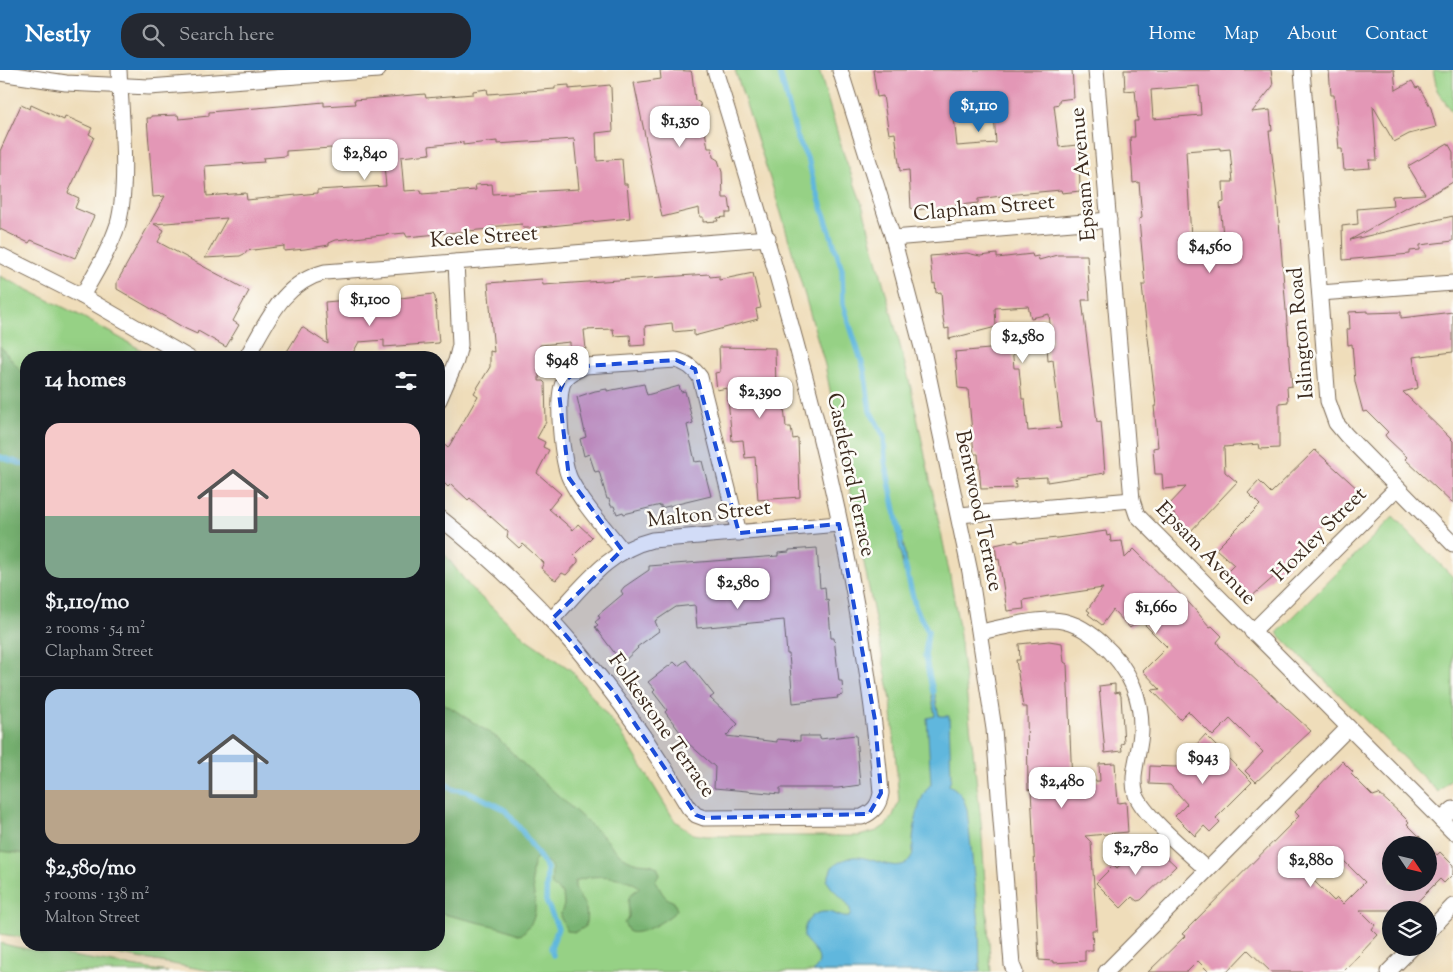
<!DOCTYPE html>
<html lang="en">
<head>
<meta charset="utf-8">
<style>
  body { margin:0; font-family:"Sorts Mill Goudy",serif; background:#242831; color:#f1f3f6; height:100vh; display:flex; flex-direction:column; font-size:19px; white-space:nowrap }
  * { box-sizing:border-box; margin:0 }
  p { font-size:16px; color:#9ea1a6 }
  .icon { flex:none; width:28px; height:28px; fill:none; stroke:currentColor; stroke-width:2; stroke-linecap:round; stroke-linejoin:round }
  .map { position:relative; flex:1; overflow:hidden }
  .sheet { position:absolute; left:20px; top:281px; width:425px; height:600px; display:flex; flex-direction:column; background:#171b24; border-radius:20px; box-shadow:0 5px 20px #0002 }
  .sheet>* { flex:none }
  .needle { width:32px; rotate:125deg }
  .tools { position:absolute; left:1382px; top:766px; display:grid; gap:10px }
  .tools a { display:grid; place-items:center; width:55px; height:55px; border-radius:50%; background:#171b24; box-shadow:0 5px 20px #0002; font-size:25px }
  .price { position:absolute; translate:-50% -42px; padding:0 11px; border-radius:10px; background:#fff; color:#222; font-size:16px; line-height:32px; filter:drop-shadow(0 1px 2px #0008) }
  .price::after { content:''; position:absolute; left:50%; top:30px; width:15px; height:11px; margin-left:-8px; background:inherit; clip-path:polygon(0 0,100% 0,50% 100%) }
  .price.current { background:#1f6fb2; color:#fff }
  ul { padding:0; list-style:none }
  li { display:grid; align-content:center; gap:10px; height:265px; padding:0 25px }
  li+li { border-top:1px solid #363941 }
  li span { display:grid; place-items:center; height:155px; border-radius:15px; color:#555 }
  li>.icon { margin-inline-start:auto }
  span .icon { width:90px; height:90px; fill:#fffc; stroke-width:1 }
  li b { font-size:21px }
  h2 { display:flex; justify-content:space-between; align-items:center; height:60px; padding:0 25px; font-size:21px }
  header { display:flex; align-items:center; gap:30px; box-sizing:border-box; height:70px; padding:0 25px; background:#1f6fb2; color:#fff }
  header strong { font-size:24px }
  nav { display:flex; gap:28px; margin-inline-start:auto; font-size:18px }
  .search { width:350px; height:45px; background:#242831; display:flex; align-items:center; gap:12px; box-sizing:border-box; padding:0 18px; border-radius:20px; color:#9ea1a6; font-size:19px }
  .map>svg:first-child { display:block }
  .green { fill:#96d185; stroke:#687e52 }
  .forest { fill:#78b372; stroke:#5a6e48 }
  .water { fill:#60b7dd; stroke:#4e707e }
  .lines { fill:none; stroke-linecap:round; stroke-linejoin:round }
  .stream { stroke:#60b7dd; stroke-width:5.5 }
  .building { fill:#e397b6; fill-rule:evenodd }
  .minor-casing { stroke:#7a6955; stroke-width:17 }
  .minor { stroke:#fff; stroke-width:15 }
  .marked { fill:#1d4ed8; fill-opacity:0.2; stroke:#1d4ed8; stroke-width:4; stroke-dasharray:10 6; stroke-linejoin:round }
  .labels { text-anchor:middle; dominant-baseline:central; stroke-width:5; stroke-linejoin:round; paint-order:stroke }
  .street-label { font-size:21px; fill:#3b2a1e; stroke:#fdfcf7 }
</style>
</head>
<body>
<header>
<strong>Nestly</strong>
<div class="search"><svg class="icon" aria-label="search" viewBox="0 0 24 24"><circle cx="10" cy="10" r="6"/><path d="M15 15l6 6"/></svg>Search here</div>
<nav><a>Home</a><a>Map</a><a>About</a><a>Contact</a></nav>
</header>
<div class="map">
<svg width="1453" height="902" viewBox="0 0 1453 902">
  <rect width="100%" height="100%" fill="#fdfcf7"/>
  <filter id="ink" filterUnits="userSpaceOnUse"><feTurbulence type="fractalNoise" baseFrequency=".02" numOctaves="2"/><feDisplacementMap in="SourceGraphic" scale="10" xChannelSelector="R" yChannelSelector="G"/><feConvolveMatrix kernelMatrix="1 2 1 2 8 2 1 2 1" color-interpolation-filters="sRGB"/></filter>
  <filter id="wash" filterUnits="userSpaceOnUse"><feTurbulence type="fractalNoise" baseFrequency=".0096" numOctaves="4" result="noise"/><feDisplacementMap in="SourceGraphic" scale="20" xChannelSelector="R" yChannelSelector="G"/><feGaussianBlur stdDeviation="1.12" result="paint"/><feColorMatrix in="noise" values="0 0 0 0 0 0 0 0 0 0 0 0 0 0 0 0 0 1.4 0 .05"/><feComposite in="paint" operator="in"/></filter>
  <g filter="url(#wash)">
    <rect width="100%" height="100%" fill="#efddba"/>
    <g class="green">
      <polygon points="735,0 819,0 843,82 862,134 897,264 911,318 950,506 959,557 971,663 981,752 991,902 217,902 66,875 439,875 439,477 470,517 526,569 571,600 622,664 675,751 693,764 706,766 859,766 877,761 886,755 892,748 899,731 891,630 825,295 781,143"/>
      <polygon points="1433,0 1453,0 1453,44 1437,20"/>
      <polygon points="0,206 79,245 154,287 26,288 26,868 0,864"/>
      <polygon points="1393,447 1453,507 1453,707 1438,722 1277,563"/>
      <polygon points="0,873 16,877 168,902 7,902 0,900"/>
    </g>
    <g class="forest">
      <polygon points="0,276 26,307 26,784 0,781"/>
      <path d="M439,630L499,669L517,688L606,769C614,779 623,790 638,793C646,794 650,793 657,797L660,804L655,811C662,821 662,827 674,832L677,840C669,849 641,866 629,862L624,853L629,847C629,831 624,827 640,818C628,805 589,803 575,812C574,831 592,829 585,857L576,862L567,861L560,846L564,835L563,824L552,816C550,798 558,794 536,788C524,808 542,831 532,852C529,857 524,861 521,865L502,858L439,843Z"/>
    </g>
    <g class="water">
      <polygon points="902,463 907,500 904,502 897,464"/>
      <path d="M933,615L939,646H949L951,708L949,715C960,721 963,727 967,739L979,854L980,902H813C827,887 813,880 804,868C802,851 815,838 833,843C839,845 842,848 849,847L851,843C849,830 833,823 827,811L832,797C838,793 845,788 853,787C870,785 895,804 909,791C915,785 912,776 913,768C915,752 919,725 931,714L927,648L935,646L930,616Z"/>
    </g>
    <g class="lines">
      <g class="stream">
        <polyline points="779,0 797,67 809,92 813,110 842,199 843,234 864,299 870,341 884,366 885,391 901,471"/>
        <polyline points="0,387 26,395"/>
        <polyline points="905,495 916,539 928,561 925,586 933,622"/>
        <polyline points="439,705 441,709 452,719 467,721 504,739 522,761 547,798 546,831 558,858 551,878 553,885"/>
      </g>
    </g>
    <g id="blocks">
      <g class="building">
        <polygon points="660,0 691,1 692,4 695,30 700,33 708,78 712,78 713,87 718,90 722,102 723,128 729,128 731,143 726,143 726,147 717,148 718,151 703,152 703,147 700,147 699,138 662,147 634,13 661,9"/>
        <path d="M873,0H1072L1074,28L1059,30V34L1054,35L1059,77L1077,75L1079,77L1080,121L1062,123L1061,120L1017,124L978,129V133L914,140L911,138L909,100L900,101L895,63L889,64L883,26L877,27ZM994,44L996,73L957,76L954,47Z"/>
        <path d="M1124,0H1271L1273,16L1252,42L1270,40L1272,61H1269L1277,126L1292,316L1287,317L1288,332L1279,333V378L1260,379L1259,374L1224,377L1225,402L1237,412L1188,464L1177,453L1180,450L1167,437L1186,417L1163,419L1162,404H1155L1153,378L1158,377L1154,336H1156L1143,225L1142,215H1145L1139,149L1142,148L1139,112L1133,113L1130,67H1135L1134,51H1138L1135,20L1125,21ZM1199,16L1201,45L1153,49L1151,20ZM1220,78V80L1230,79L1233,112H1223L1224,132L1220,133L1223,166L1191,168L1186,81Z"/>
        <polygon points="1329,0 1394,0 1396,20 1412,11 1416,18 1419,17 1431,38 1436,57 1409,64 1394,72 1373,36 1377,90 1369,90 1370,98 1344,100 1342,79 1339,79 1334,25 1331,25"/>
        <path d="M569,15V19L610,15L611,18L613,61L596,63L597,91L622,89L624,114H627L630,148L531,158H523L522,154L489,157V159L407,167L405,163L373,166L336,170L329,173V175L305,179L284,181V176L246,181V183L240,186L205,188L227,148L154,154L164,160L158,172L249,221L233,251L239,255L226,277L198,261L197,264L186,259L117,219V212L165,126L153,127L147,48H151V46L178,45L179,49L209,46V42L303,34L324,32V36L355,34L354,30L425,24L426,28L473,24V21L487,19L488,24L555,19V16ZM574,69L579,119L493,124L492,114L475,115L476,120L422,124L421,120L404,121L401,87L430,84L429,76L463,72V75L497,71V74ZM331,78L346,90L383,87L386,116L317,120V123L247,130L246,123L207,126L205,96L264,92L263,88L286,86V81Z"/>
        <polygon points="21,35 30,39 31,35 64,50 65,46 92,58 89,64 94,67 68,123 79,128 75,138 94,146 75,188 31,170 29,173 0,159 0,81"/>
        <polygon points="1448,73 1453,82 1453,112 1350,170 1453,146 1453,171 1420,175 1420,180 1410,181 1410,184 1343,190 1342,156 1358,154 1357,139 1393,136 1392,126 1425,124 1408,96"/>
        <polygon points="967,183 980,186 997,184 997,188 1032,184 1033,187 1038,186 1039,190 1057,185 1087,185 1090,230 1082,230 1097,352 1101,351 1105,403 1047,412 1047,407 1015,409 1016,418 981,419 978,384 974,384 968,319 958,318 955,282 1012,277 1014,298 1019,298 1022,329 1025,329 1028,361 1061,358 1053,290 1048,291 1047,274 1052,273 1049,244 1031,248 1028,236 995,238 996,257 949,269 949,258 945,259 943,248 941,222 936,223 935,213 933,214 930,186"/>
        <polygon points="753,203 761,238 756,239 758,249 694,266 694,260 673,262 672,253 645,256 646,275 631,276 630,265 614,266 613,259 584,260 586,279 570,280 570,272 540,275 539,311 543,311 545,313 546,352 537,368 545,372 543,377 549,380 537,403 561,424 549,439 573,460 578,454 592,467 574,485 578,489 578,492 566,505 562,503 556,510 552,508 541,498 544,493 523,474 519,478 507,467 508,462 481,438 470,428 468,430 451,414 448,417 439,408 439,370 448,378 478,326 474,323 490,297 490,281 494,282 488,213 542,209 543,215 709,204 710,207 719,206 719,210"/>
        <polygon points="433,224 435,227 439,273 384,277 384,270 359,272 350,288 283,288 302,257 328,274 325,232 359,229 360,233"/>
        <polygon points="1368,241 1368,243 1401,242 1401,248 1453,242 1453,282 1413,287 1418,318 1403,322 1453,371 1453,434 1405,389 1407,387 1387,368 1385,365 1388,362 1367,341 1363,342 1355,312 1352,274 1348,275 1347,259 1350,259 1349,242"/>
        <polygon points="719,277 775,278 776,319 782,318 786,357 791,357 793,369 798,368 800,427 758,430 755,387 745,388 743,370 732,371 727,318 717,320 715,303 720,302"/>
        <polygon points="644,314 647,325 679,316 681,322 685,321 693,353 687,355 695,392 702,391 711,426 661,438 661,435 624,444 623,442 617,444 614,436 611,436 609,429 607,429 599,401 595,402 589,384 584,386 580,369 586,367 577,327 595,321 607,319 607,321"/>
        <polygon points="1315,380 1360,421 1345,439 1342,436 1336,442 1278,506 1276,505 1250,528 1232,510 1233,508 1227,502 1234,495 1216,479 1260,435 1248,423 1259,411 1271,423"/>
        <polygon points="1106,461 1107,466 1110,465 1111,472 1122,471 1125,488 1134,479 1190,534 1210,557 1212,556 1222,566 1217,572 1220,577 1311,661 1256,712 1245,701 1263,682 1230,649 1213,666 1188,641 1180,649 1152,620 1160,619 1143,601 1167,577 1140,550 1130,558 1113,540 1102,555 1088,544 1090,542 1087,540 1103,518 1023,530 1024,539 1007,541 999,489 997,490 995,475 1018,470 1018,472 1057,468"/>
        <polygon points="817,478 820,518 825,517 826,530 828,529 831,568 834,568 839,611 842,611 843,625 837,626 838,628 793,633 789,584 787,584 784,550 697,558 695,535 676,537 655,551 659,561 637,577 638,578 622,593 595,557 598,555 595,552 600,548 598,545 623,524 621,521 624,517 649,500 649,496 778,486 778,483 789,482 789,480"/>
        <polygon points="1049,571 1062,573 1064,592 1067,594 1072,712 1100,711 1099,694 1115,693 1118,733 1126,732 1128,762 1085,766 1091,772 1097,860 1092,860 1093,880 1085,880 1085,891 1054,893 1054,891 1039,890 1031,719 1028,720 1027,637 1023,637 1016,590 1020,590 1019,574"/>
        <polygon points="686,590 714,625 710,628 738,654 726,666 777,672 777,669 800,671 800,666 820,666 820,669 856,665 860,715 838,718 780,718 780,724 714,718 715,697 689,674 665,642 667,640 653,622 655,620 648,612 674,592 678,596"/>
        <polygon points="1115,614 1115,623 1119,622 1121,626 1124,673 1121,674 1122,681 1105,683 1099,616"/>
        <polygon points="1205,665 1252,712 1216,748 1220,752 1210,762 1204,756 1195,766 1175,746 1187,734 1170,715 1149,714 1150,696 1176,697"/>
        <path d="M1342,691L1353,702L1351,704L1373,726L1379,724L1399,742L1409,752L1407,754L1428,775H1391V812H1429V776L1437,785L1440,782L1453,795V804L1444,813L1440,809L1409,840H1360L1375,855L1372,859L1378,865L1343,902H1271L1248,880L1227,902H1209L1198,891L1187,902H1148L1185,866L1182,864L1299,746L1295,742ZM1336,783L1365,812L1343,834L1337,828L1334,831L1310,807Z"/>
        <polygon points="1145,767 1176,796 1141,830 1137,831 1132,827 1121,838 1096,813 1114,795 1117,798 1128,788 1144,787"/>
      </g>
    </g>
  </g>
  <g filter="url(#ink)">
    <use href="#blocks" fill-opacity="0" stroke="#7a6955" stroke-width="1"/>
    <g class="lines">
      <g class="minor-casing">
        <g id="minor">
          <polyline points="840,0 893,168 924,285 970,502 994,659 1012,895 1015,902"/>
          <polyline points="1096,0 1132,430 1137,445 1453,762"/>
          <polyline points="1302,0 1328,331 1336,353 1346,365 1453,474"/>
          <polyline points="0,3 66,13 149,17 378,0"/>
          <polyline points="893,168 1109,150"/>
          <polyline points="0,185 82,226 189,288"/>
          <polyline points="1320,223 1453,213"/>
          <path d="M82,226C95,203 110,179 118,154C129,114 121,43 119,0"/>
          <path d="M246,288C268,251 281,214 325,202L768,168"/>
          <polyline points="439,330 456,291 460,275 456,192"/>
          <polyline points="959,445 1132,430"/>
          <path d="M439,447C545,531 620,621 689,738L696,745L704,748L862,747C873,742 879,736 881,723C861,475 788,236 715,0"/>
          <path d="M622,480C605,458 583,435 570,409C562,393 555,326 564,311C569,303 577,300 585,296L676,290C687,293 693,298 700,307L739,463"/>
          <path d="M552,549C583,517 607,481 652,470L839,454"/>
          <path d="M981,562C1004,557 1028,550 1052,550C1086,550 1121,587 1133,616C1139,630 1141,643 1141,657C1142,680 1129,703 1136,725C1144,746 1188,782 1206,799"/>
          <polyline points="1252,562 1397,418"/>
          <polyline points="1441,750 1453,739"/>
          <polyline points="1429,861 1453,836"/>
          <polyline points="1106,902 1348,658"/>
          <polyline points="1388,902 1412,878"/>
        </g>
      </g>
      <use href="#minor" class="minor"/>
    </g>
  </g>
  <path class="marked" d="M676,290L695,299L739,463L839,454L875,650L881,723L869,744L704,748L696,745L613,621L552,549L622,480L569,408L559,323L564,311L585,296Z"/>
  <g class="labels">
    <g class="street-label">
      <text transform="translate(1084 104) rotate(-95)">Epsam Avenue</text>
      <text transform="translate(984 139) rotate(-5)">Clapham Street</text>
      <text transform="translate(484 168) rotate(-4)">Keele Street</text>
      <text transform="translate(1302 263) rotate(-95)">Islington Road</text>
      <text transform="translate(850 405) rotate(78)">Castleford Terrace</text>
      <text transform="translate(978 441) rotate(78)">Bentwood Terrace</text>
      <text transform="translate(709 445) rotate(-6)">Malton Street</text>
      <text transform="translate(1320 465) rotate(-45)">Hoxley Street</text>
      <text transform="translate(1205 484) rotate(46)">Epsam Avenue</text>
      <text transform="translate(661 656) rotate(55)">Folkestone Terrace</text>
    </g>
  </g>
</svg>
<div class="tools">
<a><svg class="needle" viewBox="-14 -14 28 28"><path d="M0-13l5 13h-10z" fill="#e53935"/><path d="M0 13l5-13h-10z" fill="#9ea1a6"/></svg></a>
<a><svg class="icon" aria-label="layers" viewBox="0 0 24 24"><path d="M12 4l9 5-9 5-9-5zM3 14l9 5 9-5"/></svg></a>
</div>
<b class="price current" style="left:979px;top:63px">$1,110</b>
<b class="price" style="left:680px;top:78px">$1,350</b>
<b class="price" style="left:365px;top:111px">$2,840</b>
<b class="price" style="left:1210px;top:204px">$4,560</b>
<b class="price" style="left:370px;top:257px">$1,100</b>
<b class="price" style="left:1023px;top:294px">$2,580</b>
<b class="price" style="left:562px;top:318px">$948</b>
<b class="price" style="left:760px;top:349px">$2,390</b>
<b class="price" style="left:738px;top:540px">$2,580</b>
<b class="price" style="left:1156px;top:565px">$1,660</b>
<b class="price" style="left:1203px;top:715px">$943</b>
<b class="price" style="left:1062px;top:739px">$2,480</b>
<b class="price" style="left:1136px;top:806px">$2,780</b>
<b class="price" style="left:1311px;top:818px">$2,880</b>
<section class="sheet">
<h2>14 homes<svg class="icon" aria-label="filters" viewBox="0 0 24 24"><path d="M4 7h16M4 17h16"/><circle cx="9" cy="7" r="2"/><circle cx="15" cy="17" r="2"/></svg></h2>
<ul>
<li><span style="background:linear-gradient(#f6c9c9 60%,#7fa58c 0)"><svg class="icon" aria-label="home" viewBox="0 0 24 24"><path d="M3 11l9-7 9 7M6 9v11h12V9"/></svg></span><div><b>$1,110/mo</b><p>2 rooms · 54 m²</p><p>Clapham Street</p></div></li>
<li><span style="background:linear-gradient(#a9c7e8 65%,#b9a48a 0)"><svg class="icon" aria-label="home" viewBox="0 0 24 24"><path d="M3 11l9-7 9 7M6 9v11h12V9"/></svg></span><div><b>$2,580/mo</b><p>5 rooms · 138 m²</p><p>Malton Street</p></div></li>
</ul>
</section>
</div>
</body>
</html>
